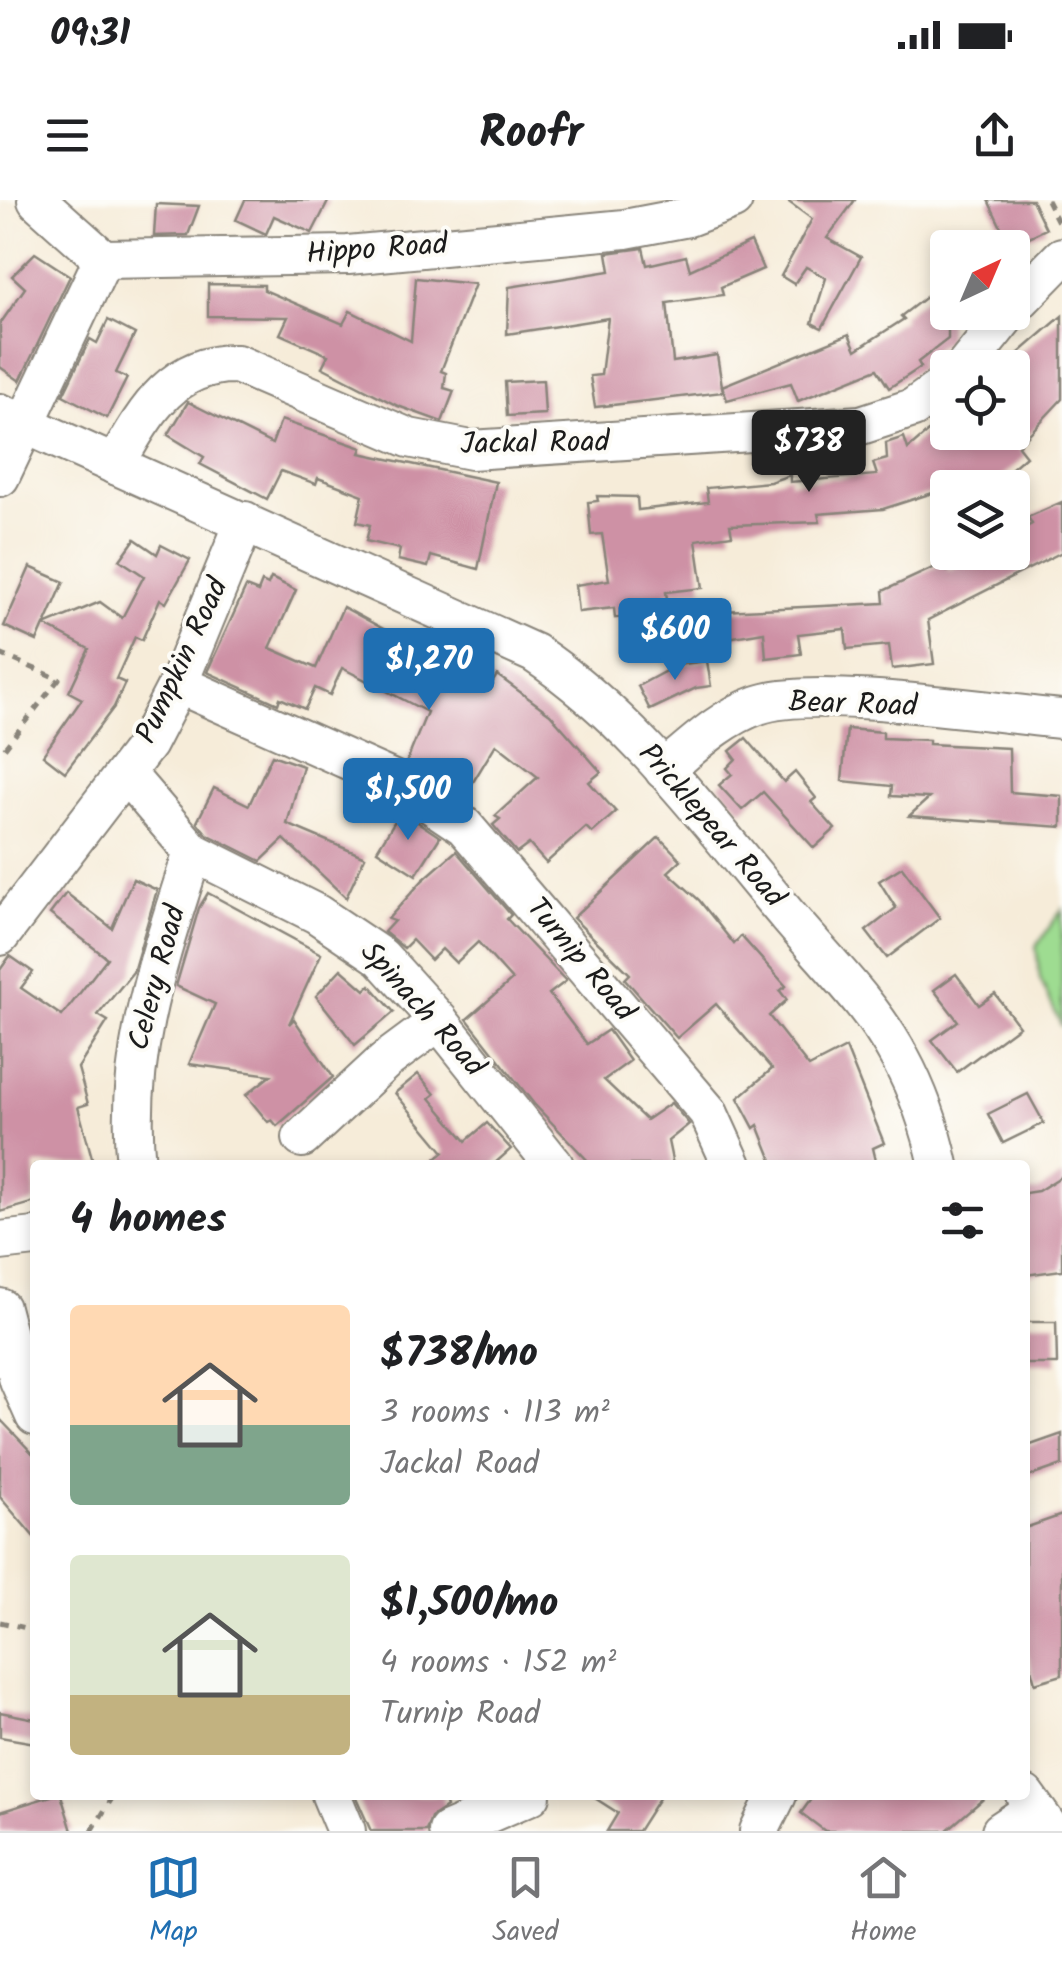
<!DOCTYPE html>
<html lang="en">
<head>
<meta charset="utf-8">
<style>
  body { margin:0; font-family:Kalam,sans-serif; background:#f6f6f6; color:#202124; height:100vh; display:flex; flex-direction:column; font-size:38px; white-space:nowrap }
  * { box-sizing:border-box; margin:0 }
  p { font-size:32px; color:#757577 }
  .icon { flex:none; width:55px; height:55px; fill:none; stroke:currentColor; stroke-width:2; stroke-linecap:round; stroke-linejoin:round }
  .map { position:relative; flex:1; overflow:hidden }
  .drawer { position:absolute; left:30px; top:960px; width:1000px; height:640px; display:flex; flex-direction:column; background:#fff; border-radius:10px; box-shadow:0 5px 15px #0003 }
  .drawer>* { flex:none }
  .needle { width:65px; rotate:44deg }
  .tools { position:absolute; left:930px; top:30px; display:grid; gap:20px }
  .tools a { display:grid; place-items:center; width:100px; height:100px; border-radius:10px; background:#fff; box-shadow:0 5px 15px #0003; font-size:50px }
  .price { position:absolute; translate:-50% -85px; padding:0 22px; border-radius:10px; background:#1f6fb2; color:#fff; font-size:32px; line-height:65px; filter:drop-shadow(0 2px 5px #0008) }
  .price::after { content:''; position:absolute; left:50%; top:60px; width:30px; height:22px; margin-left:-15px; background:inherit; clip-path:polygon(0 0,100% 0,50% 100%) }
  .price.selected { background:#222; color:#fff }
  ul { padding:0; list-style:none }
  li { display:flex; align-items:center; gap:30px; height:250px; padding:0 40px }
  li span { display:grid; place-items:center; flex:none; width:280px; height:200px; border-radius:10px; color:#555 }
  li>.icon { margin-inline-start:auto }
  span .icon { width:120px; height:120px; fill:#fffc; stroke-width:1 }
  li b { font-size:42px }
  h2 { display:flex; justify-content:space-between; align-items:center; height:120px; padding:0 40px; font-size:42px }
  .status { display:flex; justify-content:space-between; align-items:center; height:70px; padding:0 50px; background:#fff; direction:ltr }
  .status svg { height:28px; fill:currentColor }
  header { display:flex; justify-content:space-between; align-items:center; height:130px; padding:0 40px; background:#fff; font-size:45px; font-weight:700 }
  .menu { display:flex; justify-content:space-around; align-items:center; height:140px; border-top:2px solid #e0e0e0; background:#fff; font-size:28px; color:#757577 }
  .menu a { display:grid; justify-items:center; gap:5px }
  .menu .selected { color:#1f6fb2 }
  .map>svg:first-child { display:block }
  .green { fill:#9edc91; stroke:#5d7c56; stroke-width:2.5 }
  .building { fill:#ce91a5 }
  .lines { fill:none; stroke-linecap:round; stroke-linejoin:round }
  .street-casing { stroke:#89847a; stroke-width:42 }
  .path { stroke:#89847a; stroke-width:5; stroke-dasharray:8 8; stroke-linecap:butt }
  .street { stroke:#fff; stroke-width:38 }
  .labels { text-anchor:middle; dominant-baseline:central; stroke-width:8; stroke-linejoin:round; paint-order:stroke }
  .street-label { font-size:30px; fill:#1c1c1c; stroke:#fdfcf7 }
</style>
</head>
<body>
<div class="status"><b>09:31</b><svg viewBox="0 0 49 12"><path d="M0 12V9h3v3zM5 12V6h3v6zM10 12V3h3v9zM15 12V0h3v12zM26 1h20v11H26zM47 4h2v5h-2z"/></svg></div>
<header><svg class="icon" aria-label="menu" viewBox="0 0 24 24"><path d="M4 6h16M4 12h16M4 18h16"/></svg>Roofr<svg class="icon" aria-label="share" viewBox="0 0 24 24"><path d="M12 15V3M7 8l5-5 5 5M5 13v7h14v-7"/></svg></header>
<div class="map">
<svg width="1062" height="1631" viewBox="0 0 1062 1631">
  <rect width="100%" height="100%" fill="#fdfcf7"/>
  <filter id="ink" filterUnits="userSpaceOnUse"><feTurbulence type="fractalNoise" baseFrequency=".01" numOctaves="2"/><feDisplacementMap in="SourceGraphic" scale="20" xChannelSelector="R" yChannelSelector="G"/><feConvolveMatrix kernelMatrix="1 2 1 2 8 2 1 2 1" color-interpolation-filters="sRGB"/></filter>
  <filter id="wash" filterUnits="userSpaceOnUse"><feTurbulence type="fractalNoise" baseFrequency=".0048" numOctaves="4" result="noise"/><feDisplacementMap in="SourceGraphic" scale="40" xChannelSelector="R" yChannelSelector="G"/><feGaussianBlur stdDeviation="2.25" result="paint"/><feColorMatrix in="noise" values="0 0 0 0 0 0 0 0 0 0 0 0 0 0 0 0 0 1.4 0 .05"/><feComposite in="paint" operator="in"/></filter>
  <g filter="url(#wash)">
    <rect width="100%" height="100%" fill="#f6ecd9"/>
    <polygon class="green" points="1062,709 1062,827 1040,779 1036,747"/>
    <g id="blocks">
      <g class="building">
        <polygon points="245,0 329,0 312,33 274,16 266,34 236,20"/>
        <polygon points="786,0 855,0 827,38 861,57 822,128 812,123 826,78 806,67 794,84 781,76 812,19"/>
        <polygon points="988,0 1032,0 1046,29 1010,46"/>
        <polygon points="156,4 199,6 188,35 154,36"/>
        <polygon points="751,42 763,69 721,87 723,95 667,103 673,162 717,155 723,192 595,207 590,176 601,175 608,118 507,134 509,87 610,71 607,53 643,48 647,65 686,56 690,70"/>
        <polygon points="35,53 70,76 20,181 0,167 0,124 25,88 12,76"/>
        <polygon points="416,78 475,84 441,171 446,173 444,188 454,191 442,222 398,206 322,167 328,155 280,134 288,117 208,116 208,84 264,85 264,90 343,124 350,111 411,141"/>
        <polygon points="948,80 948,139 918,162 921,167 889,188 877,169 798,201 791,183 727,200 722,186 849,134 856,150 904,119 901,116"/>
        <polygon points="1062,116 1062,199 1018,246 1026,256 989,288 948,288 883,309 818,314 820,322 730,325 732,335 696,340 703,388 666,392 670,420 643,423 641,415 615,418 614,408 578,412 575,385 609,380 602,334 591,335 588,302 598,301 597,296 637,297 638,310 708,302 706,288 770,282 790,275 790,282 877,275 873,263 887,259 886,243 904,237 908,249 948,215 948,232 1012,232 1012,159"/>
        <polygon points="108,120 135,134 116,173 127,178 107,218 63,195 90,139 97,143"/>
        <polygon points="543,180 545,214 507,216 505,182"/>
        <polygon points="188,202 272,244 281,220 362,248 360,253 496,282 478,369 431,356 428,367 398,360 400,349 366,341 370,325 357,322 363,295 318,278 316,284 281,271 267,299 200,264 204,257 168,235"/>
        <polygon points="1062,302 1062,352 928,420 934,464 892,469 889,445 847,449 845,429 798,434 801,454 766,458 764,432 727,438 723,411 884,403 883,391 948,361 948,371 981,352 1012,352 1012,335 1032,324 1028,317"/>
        <polygon points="135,339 157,354 161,345 190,360 166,403 160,399 142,440 135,437 116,479 125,483 114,507 65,572 43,555 82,499 69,492 89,449 44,425 37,441 4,426 30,367 64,382 45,425 100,402 122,418 144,376 120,360"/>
        <polygon points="271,378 296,390 270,448 316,468 343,407 415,446 423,431 456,447 494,480 497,475 550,514 601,572 589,582 616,612 592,633 586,627 546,663 529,644 517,653 493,625 500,619 495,616 538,577 496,544 464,597 407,561 427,512 342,468 330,495 315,488 305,509 280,498 278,504 207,472 246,387 258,392 262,382 268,385"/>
        <polygon points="707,461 711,486 696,488 650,510 638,486 677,465"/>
        <polygon points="847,529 883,532 883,538 929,540 929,544 1009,548 1010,592 1062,596 1062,627 909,616 929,598 891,596 892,586 842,581"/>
        <polygon points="746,538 784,582 795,572 816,598 811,602 835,629 814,648 763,592 742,610 719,585 732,574 727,568 736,559 730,551"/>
        <polygon points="272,555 303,566 287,624 365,657 346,698 284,639 261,661 207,634 197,622 214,588 249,605"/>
        <polygon points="401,611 440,637 416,675 377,650"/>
        <polygon points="659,637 681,660 668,672 699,700 734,744 741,736 786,786 780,791 787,800 769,816 809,867 846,848 884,943 873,948 877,965 774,965 758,925 754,928 738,898 772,869 716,804 677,838 625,779 630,774 573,718"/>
        <polygon points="456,651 511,715 507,719 566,781 549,794 587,844 608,830 630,861 604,880 646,920 671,903 689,924 668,941 673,965 592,965 534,904 467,819 512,780 478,742 456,763 442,749 431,760 412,740 404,748 384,732 394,721 388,719 423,680"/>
        <polygon points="902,667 940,718 887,758 866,731 896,708 879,681"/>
        <polygon points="133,679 157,690 133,772 98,815 108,821 78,868 88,904 78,907 94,965 35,965 35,1002 0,1012 0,770 10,756 33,772 21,788 62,816 107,758 50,714 66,693 112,728"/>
        <polygon points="208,693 321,754 289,824 294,819 333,877 277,926 272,920 268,922 246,895 271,875 189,864 215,804 176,786 199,708"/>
        <polygon points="341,769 365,790 370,785 394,812 355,845 316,796"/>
        <polygon points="956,774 979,805 995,794 1019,826 957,872 932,840 958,821 934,790"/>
        <polygon points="418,874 435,894 430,898 466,941 487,923 511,949 493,965 428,965 444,952 395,893"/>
        <polygon points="1028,894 1044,923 1003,943 988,914"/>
        <polygon points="1062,976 1062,1070 1025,1075 1025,993 1038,991"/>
        <polygon points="1025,1122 1056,1122 1057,1164 1025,1164"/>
        <polygon points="0,1219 35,1256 35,1338 0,1297"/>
        <polygon points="1062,1234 1062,1265 1025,1278 1025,1247"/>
        <polygon points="1062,1315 1062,1475 1035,1483 1025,1446 1025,1328"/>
        <polygon points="0,1512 35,1519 35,1543 0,1537"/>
        <polygon points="54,1595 61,1595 72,1631 0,1631 0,1612"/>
        <polygon points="355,1595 442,1595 446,1607 431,1617 426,1631 371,1631"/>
        <polygon points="590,1595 661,1595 638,1631 607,1631 618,1613"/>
        <polygon points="814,1595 988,1595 946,1631 825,1631 801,1613"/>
      </g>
    </g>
  </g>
  <g filter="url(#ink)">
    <use href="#blocks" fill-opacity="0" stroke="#89847a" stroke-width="2.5"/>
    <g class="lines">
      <g class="street-casing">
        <g id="street">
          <polyline points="37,0 103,59 348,55 625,29 688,17 733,0"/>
          <polyline points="1012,108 1062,57"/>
          <polyline points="964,168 1009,112"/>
          <path d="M0,213L534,453C636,521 708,622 787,715C825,760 872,805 900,858C918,891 931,928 939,965"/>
          <path d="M115,265C144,215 171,162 237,164L409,238L471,250L861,225L913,208L948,183"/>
          <polyline points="0,277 103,59"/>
          <polyline points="178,484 400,583 464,626 708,912 732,965"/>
          <path d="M664,570C694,545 721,518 758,505C812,485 996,513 1062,519"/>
          <polyline points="127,575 193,652 317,714 381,757 439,821 554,965"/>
          <polyline points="0,736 147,544 178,484 245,321"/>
          <polyline points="302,938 385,861 439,821"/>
          <path d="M136,965C124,854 160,756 193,652"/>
          <polyline points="0,1041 35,1037"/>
          <polyline points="0,1108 19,1180 35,1216"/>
          <polyline points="331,1595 346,1631"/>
          <polyline points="1025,1595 1051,1631"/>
          <polyline points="448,1631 531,1595"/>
          <polyline points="759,1631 777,1595"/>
          <polyline points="1001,1631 1034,1609"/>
        </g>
      </g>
      <g class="path">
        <polyline points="1047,0 1059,24"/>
        <polyline points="0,454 59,479 0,554"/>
        <polyline points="0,1422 35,1430"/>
        <polyline points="92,1631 114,1595"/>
      </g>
      <use href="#street" class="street"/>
    </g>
  </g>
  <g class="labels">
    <g class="street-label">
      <text transform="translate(377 50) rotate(-4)">Hippo Road</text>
      <text transform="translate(535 244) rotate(-1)">Jackal Road</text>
      <text transform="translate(183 461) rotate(-65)">Pumpkin Road</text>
      <text transform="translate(853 505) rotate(2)">Bear Road</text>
      <text transform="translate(711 626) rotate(49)">Pricklepear Road</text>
      <text transform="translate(580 760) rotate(50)">Turnip Road</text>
      <text transform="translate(158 778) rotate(-75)">Celery Road</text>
      <text transform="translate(422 810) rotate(48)">Spinach Road</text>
    </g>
  </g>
</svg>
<div class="tools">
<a><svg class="needle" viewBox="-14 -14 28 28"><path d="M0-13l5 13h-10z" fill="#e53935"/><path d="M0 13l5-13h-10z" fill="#757577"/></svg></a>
<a><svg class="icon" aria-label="locate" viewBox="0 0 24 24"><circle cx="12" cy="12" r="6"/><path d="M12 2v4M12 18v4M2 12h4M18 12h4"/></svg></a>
<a><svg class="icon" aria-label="layers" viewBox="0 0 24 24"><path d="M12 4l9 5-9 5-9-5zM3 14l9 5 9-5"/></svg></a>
</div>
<b class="price selected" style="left:809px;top:295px">$738</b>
<b class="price" style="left:675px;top:483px">$600</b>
<b class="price" style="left:429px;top:513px">$1,270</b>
<b class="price" style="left:408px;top:643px">$1,500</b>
<section class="drawer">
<h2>4 homes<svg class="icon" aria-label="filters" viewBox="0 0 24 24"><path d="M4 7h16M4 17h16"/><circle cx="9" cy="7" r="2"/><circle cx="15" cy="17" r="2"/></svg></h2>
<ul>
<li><span style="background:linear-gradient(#ffd9b3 60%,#7fa58c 0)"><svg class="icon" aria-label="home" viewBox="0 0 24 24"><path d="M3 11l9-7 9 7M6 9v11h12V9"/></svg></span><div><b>$738/mo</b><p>3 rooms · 113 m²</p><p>Jackal Road</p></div></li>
<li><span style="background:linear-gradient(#dfe7d0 70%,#c2b280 0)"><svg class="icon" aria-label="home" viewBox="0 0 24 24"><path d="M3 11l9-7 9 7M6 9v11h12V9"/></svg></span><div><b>$1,500/mo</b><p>4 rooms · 152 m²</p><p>Turnip Road</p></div></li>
</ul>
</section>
</div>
<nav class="menu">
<a class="selected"><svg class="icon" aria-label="map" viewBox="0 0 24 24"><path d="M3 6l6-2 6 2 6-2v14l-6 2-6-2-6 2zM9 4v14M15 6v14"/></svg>Map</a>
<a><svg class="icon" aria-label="saved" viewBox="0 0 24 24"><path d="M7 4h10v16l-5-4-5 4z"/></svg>Saved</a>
<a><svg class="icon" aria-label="home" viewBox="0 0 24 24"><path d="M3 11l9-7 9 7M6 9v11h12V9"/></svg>Home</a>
</nav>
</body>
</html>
